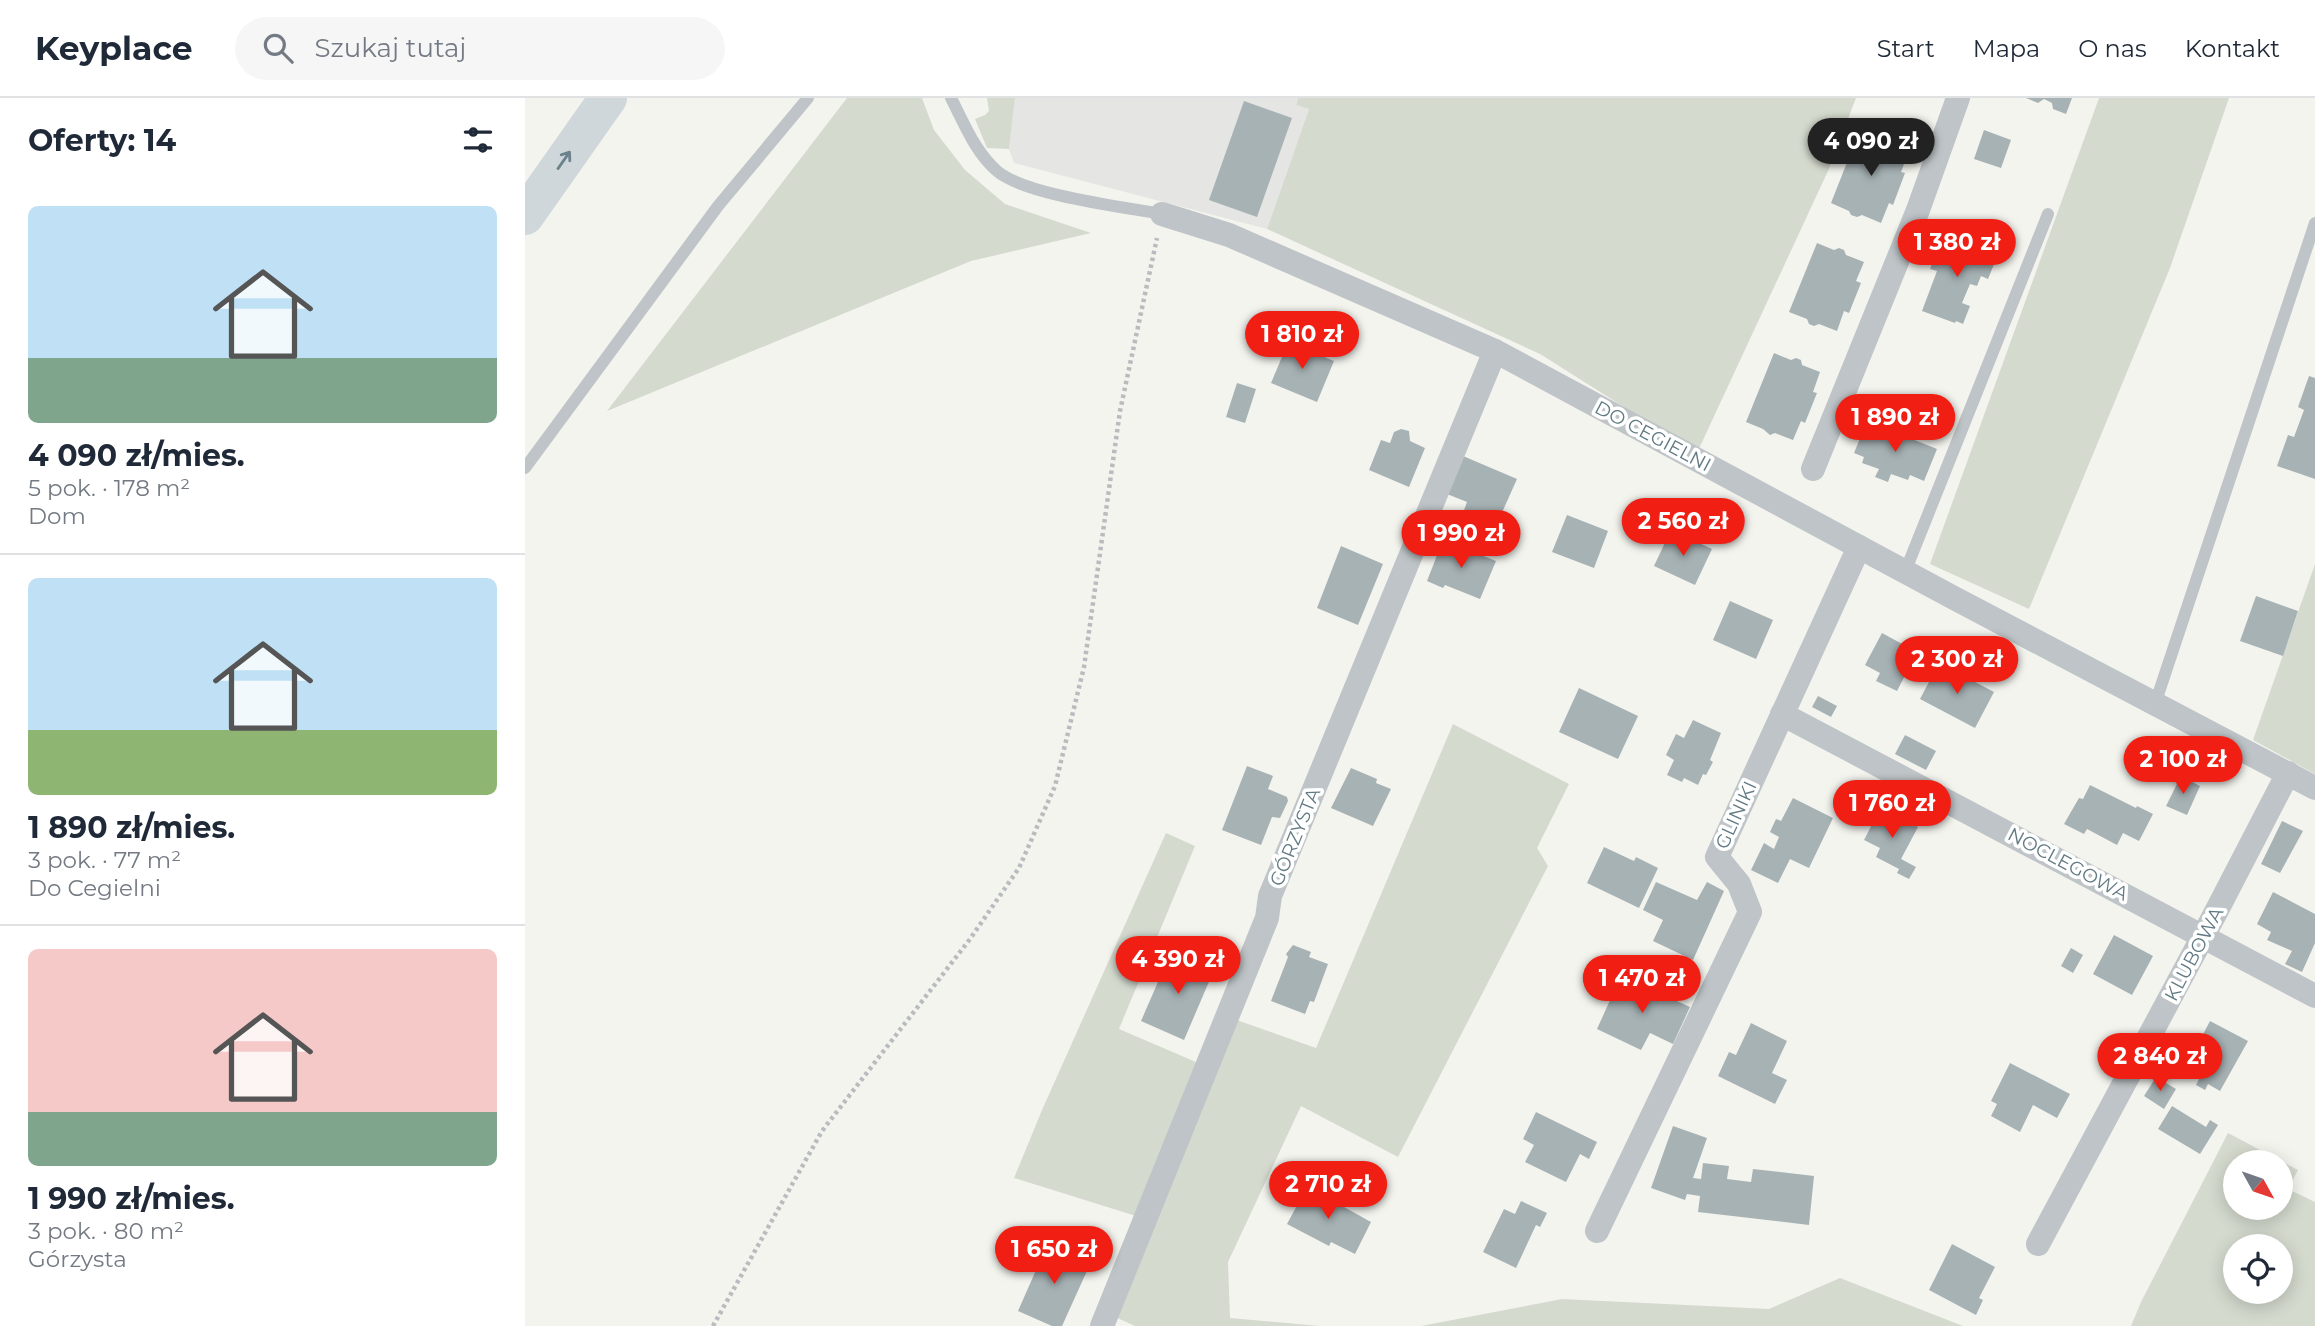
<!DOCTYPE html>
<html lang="pl">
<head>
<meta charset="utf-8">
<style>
  body { margin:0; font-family:Montserrat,sans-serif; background:#f6f6f7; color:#1f2937; height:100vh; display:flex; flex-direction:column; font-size:26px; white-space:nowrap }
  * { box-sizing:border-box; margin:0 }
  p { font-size:23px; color:#747a83 }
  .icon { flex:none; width:38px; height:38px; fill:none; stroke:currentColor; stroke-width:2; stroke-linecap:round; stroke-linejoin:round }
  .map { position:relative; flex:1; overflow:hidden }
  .panel { display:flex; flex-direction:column; background:#fff; width:525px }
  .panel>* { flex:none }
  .needle { width:46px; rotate:130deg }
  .controls { position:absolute; left:1698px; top:1052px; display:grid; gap:14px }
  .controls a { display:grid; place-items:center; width:70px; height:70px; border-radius:50%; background:#fff; box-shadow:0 4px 18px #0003; font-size:35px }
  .price { position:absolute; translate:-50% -60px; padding:0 16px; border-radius:24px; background:#f11e13; color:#fff; font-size:23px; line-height:46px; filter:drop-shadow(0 2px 4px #0008) }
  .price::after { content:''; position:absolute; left:50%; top:42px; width:21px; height:16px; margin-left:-10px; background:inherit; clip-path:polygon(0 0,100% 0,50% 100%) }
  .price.on { background:#222; color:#fff }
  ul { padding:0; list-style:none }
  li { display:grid; align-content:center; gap:14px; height:371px; padding:0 28px }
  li+li { border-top:2px solid #e0e1e3 }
  li span { display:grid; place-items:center; height:217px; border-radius:10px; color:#555 }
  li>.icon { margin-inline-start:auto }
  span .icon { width:126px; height:126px; fill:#fffc; stroke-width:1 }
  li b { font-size:30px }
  h2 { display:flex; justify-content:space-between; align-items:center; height:84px; padding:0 28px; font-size:30px }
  header { display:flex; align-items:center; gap:42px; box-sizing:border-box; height:98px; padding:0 35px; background:#fff; border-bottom:2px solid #e0e1e3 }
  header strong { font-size:33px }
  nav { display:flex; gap:38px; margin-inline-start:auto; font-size:24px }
  .search { width:490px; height:63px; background:#f6f6f7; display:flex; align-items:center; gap:18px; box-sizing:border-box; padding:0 24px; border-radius:38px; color:#747a83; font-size:26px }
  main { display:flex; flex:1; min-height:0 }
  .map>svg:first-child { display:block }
  .built { fill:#e5e5e3 }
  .green { fill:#d4dace; fill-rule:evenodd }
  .building { fill:#a7b2b5 }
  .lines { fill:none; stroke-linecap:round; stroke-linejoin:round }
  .path { stroke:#b8bcbe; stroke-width:4.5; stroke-dasharray:3.5 3.5; stroke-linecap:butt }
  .service { stroke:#bec4c7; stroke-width:12 }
  .minor { stroke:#bec4c7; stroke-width:24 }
  .motorway { stroke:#d0d7da; stroke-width:38 }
  .oneway { stroke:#6c838c }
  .labels { text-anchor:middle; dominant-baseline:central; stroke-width:7; stroke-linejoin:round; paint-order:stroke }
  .street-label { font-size:19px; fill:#617a83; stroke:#fff }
</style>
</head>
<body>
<header>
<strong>Keyplace</strong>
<div class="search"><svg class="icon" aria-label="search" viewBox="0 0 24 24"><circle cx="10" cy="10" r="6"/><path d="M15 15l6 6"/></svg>Szukaj tutaj</div>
<nav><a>Start</a><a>Mapa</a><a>O nas</a><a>Kontakt</a></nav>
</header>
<main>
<section class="panel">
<h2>Oferty: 14<svg class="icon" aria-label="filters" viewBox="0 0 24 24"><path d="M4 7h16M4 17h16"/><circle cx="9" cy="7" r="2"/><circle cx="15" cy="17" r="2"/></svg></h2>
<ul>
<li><span style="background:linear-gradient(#bfe0f5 70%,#7fa58c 0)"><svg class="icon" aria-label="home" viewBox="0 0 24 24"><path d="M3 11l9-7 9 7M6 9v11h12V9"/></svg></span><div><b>4 090 zł/mies.</b><p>5 pok. · 178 m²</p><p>Dom</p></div></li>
<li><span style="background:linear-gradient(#bfe0f5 70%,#8fb573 0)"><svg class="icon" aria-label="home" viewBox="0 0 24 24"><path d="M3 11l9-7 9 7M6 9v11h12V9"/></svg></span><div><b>1 890 zł/mies.</b><p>3 pok. · 77 m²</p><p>Do Cegielni</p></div></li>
<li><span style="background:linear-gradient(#f6c9c9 75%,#7fa58c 0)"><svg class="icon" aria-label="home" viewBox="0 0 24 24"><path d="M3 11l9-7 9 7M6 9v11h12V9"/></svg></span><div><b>1 990 zł/mies.</b><p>3 pok. · 80 m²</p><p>Górzysta</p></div></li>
</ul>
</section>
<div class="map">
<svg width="1790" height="1228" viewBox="0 0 1790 1228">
  <rect width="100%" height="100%" fill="#f4f4ef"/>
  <polygon class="built" points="490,0 773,0 771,7 784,11 742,131 489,65 484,51"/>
  <g class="green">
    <polygon points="322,0 397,0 409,32 440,72 480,106 566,135 446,163 82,313"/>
    <polygon points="462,0 490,0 484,51 462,50 450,21 460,17 464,13"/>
    <polygon points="773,0 1331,0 1303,73 1172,355 1015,256 742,131 784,11 771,7"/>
    <polygon points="1574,0 1704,0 1645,170 1504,511 1405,466"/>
    <polygon points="1790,466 1790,676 1728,642"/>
    <polygon points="928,626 1044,686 1012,750 1023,768 873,1059 776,1008 703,1164 705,1220 795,1228 610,1228 588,1218 709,921 791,950"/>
    <polygon points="641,735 670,748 594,931 671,964 611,1118 489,1080 517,1012"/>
    <path d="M1703,1035L1773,1072L1763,1091L1790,1104V1228H1606L1616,1204ZM1710,1064H1755V1110H1710ZM1710,1148H1755V1194H1710Z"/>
    <polygon points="1315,1180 1438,1228 896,1228 1037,1201 1244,1211"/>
  </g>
  <g class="building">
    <polygon points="1501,0 1547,0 1541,16 1528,11 1527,5 1519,1 1513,5"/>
    <polygon points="719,3 767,20 732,119 684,102"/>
    <polygon points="1459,32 1486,42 1476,70 1449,61"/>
    <polygon points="1334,34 1353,41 1358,38 1363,41 1365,46 1384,53 1376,74 1380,75 1368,107 1364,105 1356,125 1337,117 1332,119 1326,117 1324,113 1306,105"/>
    <polygon points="1417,141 1444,152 1447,144 1474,154 1463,181 1456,178 1452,188 1445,186 1437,205 1445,208 1438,226 1431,223 1430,225 1397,213 1412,173 1405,171"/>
    <polygon points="1292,145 1309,152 1314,150 1319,152 1321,157 1339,164 1331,183 1336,185 1324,215 1319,213 1312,233 1294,226 1289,228 1284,226 1282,221 1264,214"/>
    <polygon points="765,240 788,250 787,254 809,263 792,304 746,285"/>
    <polygon points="1249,255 1266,262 1271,260 1276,262 1277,267 1295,274 1288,294 1292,295 1280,325 1276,323 1268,342 1250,335 1245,337 1238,331 1221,324"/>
    <polygon points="1784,278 1790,280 1790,381 1752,368 1763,337 1769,339 1779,312 1773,309"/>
    <polygon points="712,285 731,291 720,325 701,319"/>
    <polygon points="1352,327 1412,351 1399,383 1385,377 1383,382 1366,376 1363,384 1350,379 1354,371 1337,365 1339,359 1329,355 1340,328 1350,332"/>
    <polygon points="876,331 884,333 885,343 900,350 884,389 844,372 856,342 865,345 869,334"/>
    <polygon points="938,358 992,381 975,419 964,414 959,424 938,415 942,404 922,396"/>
    <polygon points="1042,417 1083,433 1069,470 1027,454"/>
    <polygon points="1146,432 1187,451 1170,487 1129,468"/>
    <polygon points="918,442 971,463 955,501 920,487 918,490 902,483"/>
    <polygon points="816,448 858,466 833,527 792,510"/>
    <polygon points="1731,498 1773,513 1758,558 1715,543"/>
    <polygon points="1205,503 1248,522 1231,561 1188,542"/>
    <polygon points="1357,535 1392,554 1372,593 1351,583 1355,575 1340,567"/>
    <polygon points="1414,565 1469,594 1450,630 1395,601"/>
    <polygon points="1054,590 1113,618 1093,661 1034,634"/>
    <polygon points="1293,598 1312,608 1306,619 1287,609"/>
    <polygon points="1168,622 1196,635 1185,662 1188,664 1181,677 1178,676 1173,687 1159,680 1157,684 1142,677 1149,662 1141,657 1151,636 1159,640"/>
    <polygon points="1380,637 1411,653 1401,672 1370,656"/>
    <polygon points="722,668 748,678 743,691 762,699 763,703 755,720 747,719 736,747 697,732"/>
    <polygon points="826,670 852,681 851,685 866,691 848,728 806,710"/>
    <polygon points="1656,678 1675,688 1662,717 1641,708"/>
    <polygon points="1565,687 1611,710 1612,708 1628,716 1614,743 1598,735 1592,747 1562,731 1559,736 1539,726 1554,700 1558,701"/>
    <polygon points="1268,700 1308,720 1284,770 1265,761 1253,785 1226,772 1239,745 1249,751 1254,739 1245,734 1251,721 1256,723"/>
    <polygon points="1356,709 1393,729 1376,761 1391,769 1384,781 1372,775 1374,771 1351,759 1355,750 1339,742"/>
    <polygon points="1757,723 1778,733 1755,775 1736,766"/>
    <polygon points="1079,749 1109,763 1111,759 1133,770 1114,810 1062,785"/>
    <polygon points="1131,784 1172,802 1182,784 1199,793 1168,862 1128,843 1138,822 1118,812"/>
    <polygon points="1748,794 1790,816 1790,845 1777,874 1760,866 1767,853 1742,842 1746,834 1732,826"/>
    <polygon points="1589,837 1628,858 1607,897 1568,876"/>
    <polygon points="768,847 786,854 784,859 803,866 789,904 785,903 780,916 746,903 763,859 761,856"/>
    <polygon points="1546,850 1558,857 1548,875 1536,868"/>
    <polygon points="646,854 689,872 659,942 616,923"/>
    <polygon points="1096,878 1165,909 1148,946 1125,935 1116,952 1072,931"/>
    <polygon points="1685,923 1723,943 1695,993 1683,986 1680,992 1671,987 1674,981 1659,973"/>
    <polygon points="1226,925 1262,943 1247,975 1262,982 1250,1006 1193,978 1204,954 1211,957"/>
    <polygon points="1485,965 1545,996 1532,1020 1508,1007 1495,1034 1466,1018 1472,1006 1466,1003"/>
    <polygon points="1631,979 1651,991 1639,1011 1619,998"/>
    <polygon points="1647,1008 1681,1029 1685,1022 1693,1027 1675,1056 1633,1031"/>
    <polygon points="1011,1014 1072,1044 1064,1061 1055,1056 1041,1084 1000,1064 1009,1047 998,1041"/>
    <polygon points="1148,1028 1182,1040 1168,1080 1176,1081 1178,1065 1204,1068 1202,1081 1226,1084 1228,1071 1289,1078 1284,1127 1173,1114 1175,1098 1162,1096 1160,1102 1126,1090"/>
    <polygon points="784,1087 790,1090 792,1094 846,1124 830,1156 806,1144 804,1148 762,1126 776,1100 774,1096 777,1089"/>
    <polygon points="996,1103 1022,1115 1015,1129 1011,1127 991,1170 958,1154 979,1111 990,1116"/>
    <polygon points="523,1145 566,1164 537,1228 527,1228 493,1213"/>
    <polygon points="1427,1146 1470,1169 1454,1200 1458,1202 1451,1217 1404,1192"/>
  </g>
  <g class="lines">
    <polyline class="path" points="188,1228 297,1033 445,841 494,770 530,688 559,569 595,313 632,140"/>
    <g class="service">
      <path d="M426,0C439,25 450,54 472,73C500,97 598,109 637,116"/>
      <polyline points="0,370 193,108 283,0"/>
      <polyline points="1380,474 1523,116"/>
      <polyline points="1630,606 1790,125"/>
    </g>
    <g class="minor">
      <polyline points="637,116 704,137 970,253 1429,500 1790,690"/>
      <polyline points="1288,371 1393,112 1433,0"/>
      <polyline points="1257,616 1790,898"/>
      <polyline points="1072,1133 1225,814 1214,786 1192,759 1334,449"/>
      <polyline points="1513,1146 1691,814 1763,675"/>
      <polyline points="577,1228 742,820 745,798 970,253"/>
    </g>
    <polyline class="motorway" points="0,118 83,0"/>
  </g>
  <defs><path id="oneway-shaft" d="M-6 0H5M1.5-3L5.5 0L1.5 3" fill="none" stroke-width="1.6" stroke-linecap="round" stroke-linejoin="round" transform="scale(1.75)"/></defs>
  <use class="oneway" href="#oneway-shaft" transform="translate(39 62) rotate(-55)"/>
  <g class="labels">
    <g class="street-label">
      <text transform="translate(1128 338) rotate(28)">DO CEGIELNI</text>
      <text transform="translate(1211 717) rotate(-65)">GLINIKI</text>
      <text transform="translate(770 739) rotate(-68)">GÓRZYSTA</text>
      <text transform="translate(1543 766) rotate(28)">NOCLEGOWA</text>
      <text transform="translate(1669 856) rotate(-62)">KLUBOWA</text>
    </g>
  </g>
</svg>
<div class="controls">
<a><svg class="needle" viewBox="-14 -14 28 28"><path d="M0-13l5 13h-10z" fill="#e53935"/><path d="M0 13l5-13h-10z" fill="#747a83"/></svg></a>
<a><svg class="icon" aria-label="locate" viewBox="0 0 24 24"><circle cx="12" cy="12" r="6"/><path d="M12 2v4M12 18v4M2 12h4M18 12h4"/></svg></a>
</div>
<b class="price on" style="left:1346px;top:80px">4 090 zł</b>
<b class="price" style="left:1432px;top:181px">1 380 zł</b>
<b class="price" style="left:777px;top:273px">1 810 zł</b>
<b class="price" style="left:1370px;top:356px">1 890 zł</b>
<b class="price" style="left:1158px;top:460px">2 560 zł</b>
<b class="price" style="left:936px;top:472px">1 990 zł</b>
<b class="price" style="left:1432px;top:598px">2 300 zł</b>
<b class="price" style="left:1658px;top:698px">2 100 zł</b>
<b class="price" style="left:1367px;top:742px">1 760 zł</b>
<b class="price" style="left:653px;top:898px">4 390 zł</b>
<b class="price" style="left:1117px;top:917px">1 470 zł</b>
<b class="price" style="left:1635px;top:995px">2 840 zł</b>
<b class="price" style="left:803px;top:1123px">2 710 zł</b>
<b class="price" style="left:529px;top:1188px">1 650 zł</b>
</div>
</main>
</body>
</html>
